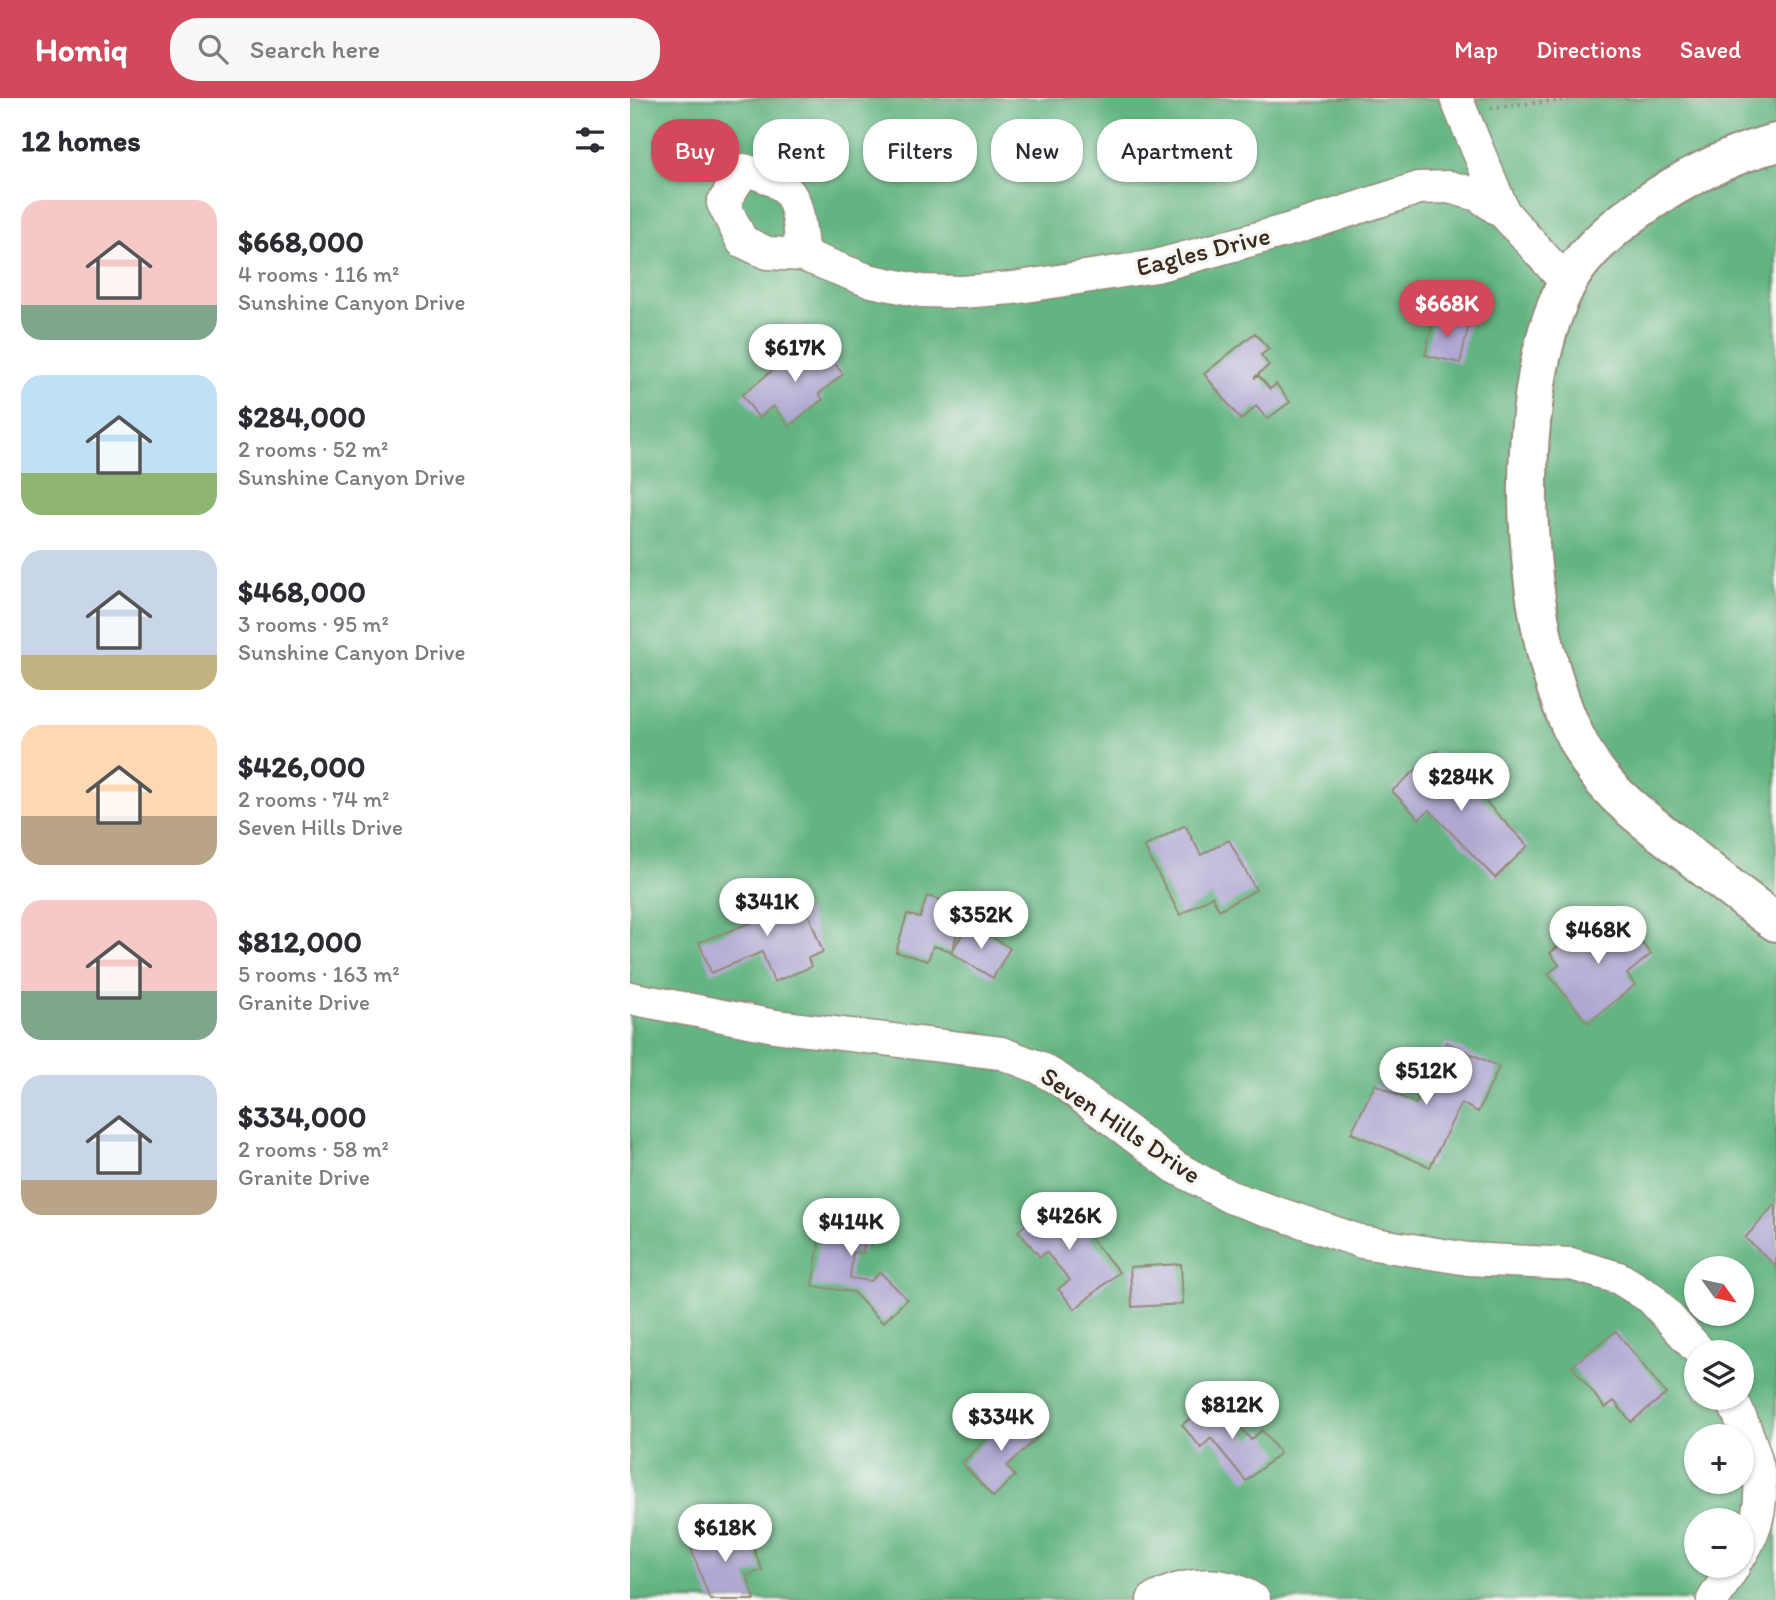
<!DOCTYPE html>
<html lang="en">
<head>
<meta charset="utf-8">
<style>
  body { margin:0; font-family:Itim,sans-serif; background:#f7f7f7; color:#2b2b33; height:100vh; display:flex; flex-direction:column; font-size:26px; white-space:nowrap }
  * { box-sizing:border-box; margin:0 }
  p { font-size:23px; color:#7c7c81 }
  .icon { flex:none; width:38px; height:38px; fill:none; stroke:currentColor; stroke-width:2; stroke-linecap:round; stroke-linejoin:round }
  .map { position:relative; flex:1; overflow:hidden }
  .sheet { display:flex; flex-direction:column; background:#fff; width:630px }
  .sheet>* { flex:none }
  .top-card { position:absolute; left:21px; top:21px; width:665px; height:63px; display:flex; gap:14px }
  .needle { width:46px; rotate:123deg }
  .controls { position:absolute; left:1054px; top:1158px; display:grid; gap:14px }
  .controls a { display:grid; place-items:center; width:70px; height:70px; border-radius:50%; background:#fff; box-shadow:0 2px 5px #0004; font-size:35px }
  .price { position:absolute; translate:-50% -60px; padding:0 16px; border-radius:24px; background:#fff; color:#222; font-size:23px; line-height:46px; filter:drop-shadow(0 2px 4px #0008) }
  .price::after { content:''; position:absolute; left:50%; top:42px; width:21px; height:16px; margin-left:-10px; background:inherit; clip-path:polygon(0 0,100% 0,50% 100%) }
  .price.active { background:#d1495b; color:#fff }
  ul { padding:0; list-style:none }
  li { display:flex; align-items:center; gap:21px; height:175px; padding:0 21px }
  li span { display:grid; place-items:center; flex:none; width:196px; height:140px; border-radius:21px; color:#555 }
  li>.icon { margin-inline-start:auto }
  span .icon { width:84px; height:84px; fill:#fffc; stroke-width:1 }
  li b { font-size:30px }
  h2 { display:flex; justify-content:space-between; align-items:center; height:84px; padding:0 21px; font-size:30px }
  .chip { padding:0 24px; border-radius:28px; background:#fff; box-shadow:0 2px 5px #0004; font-size:24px; line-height:63px }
  .chip.active { background:#d1495b; color:#fff }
  header { display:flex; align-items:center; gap:42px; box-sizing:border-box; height:98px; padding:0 35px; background:#d1495b; color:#fff }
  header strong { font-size:33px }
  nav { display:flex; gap:38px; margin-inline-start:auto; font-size:24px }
  .search { width:490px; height:63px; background:#f7f7f7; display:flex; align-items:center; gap:18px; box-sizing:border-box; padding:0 24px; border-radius:28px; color:#7c7c81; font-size:26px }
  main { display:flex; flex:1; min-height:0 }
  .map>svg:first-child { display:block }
  .forest { fill:#62b480; stroke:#4e6f4f; stroke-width:2; fill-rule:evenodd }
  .building { fill:#b0a7d2 }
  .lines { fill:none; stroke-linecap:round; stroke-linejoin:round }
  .minor-casing { stroke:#948978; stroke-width:35 }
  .tertiary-casing { stroke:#948978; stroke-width:42 }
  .path { stroke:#948978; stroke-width:4.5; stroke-dasharray:2 5; stroke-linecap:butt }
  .minor { stroke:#fff; stroke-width:32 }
  .tertiary { stroke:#fff; stroke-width:38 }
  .labels { text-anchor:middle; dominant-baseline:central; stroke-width:7; stroke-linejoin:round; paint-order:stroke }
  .street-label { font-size:26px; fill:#3b2a1e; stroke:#f6f6f2 }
</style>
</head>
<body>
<header>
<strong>Homiq</strong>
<div class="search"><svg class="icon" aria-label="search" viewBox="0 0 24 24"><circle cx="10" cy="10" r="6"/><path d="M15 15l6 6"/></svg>Search here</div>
<nav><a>Map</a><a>Directions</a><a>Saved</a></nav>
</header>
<main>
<section class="sheet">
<h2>12 homes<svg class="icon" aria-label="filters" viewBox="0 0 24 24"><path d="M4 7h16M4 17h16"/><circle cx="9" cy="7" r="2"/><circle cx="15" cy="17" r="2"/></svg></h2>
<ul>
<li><span style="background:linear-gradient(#f6c9c9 75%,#7fa58c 0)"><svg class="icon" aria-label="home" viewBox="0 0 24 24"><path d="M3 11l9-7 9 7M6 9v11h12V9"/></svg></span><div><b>$668,000</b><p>4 rooms · 116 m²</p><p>Sunshine Canyon Drive</p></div></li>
<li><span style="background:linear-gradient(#bfe0f5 70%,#8fb573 0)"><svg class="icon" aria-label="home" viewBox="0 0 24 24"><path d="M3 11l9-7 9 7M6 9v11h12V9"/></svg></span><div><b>$284,000</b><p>2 rooms · 52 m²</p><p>Sunshine Canyon Drive</p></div></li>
<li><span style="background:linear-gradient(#c9d6e8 75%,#c2b280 0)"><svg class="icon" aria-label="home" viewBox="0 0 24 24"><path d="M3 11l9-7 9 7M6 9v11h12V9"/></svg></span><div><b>$468,000</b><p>3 rooms · 95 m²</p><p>Sunshine Canyon Drive</p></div></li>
<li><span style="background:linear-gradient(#ffd9b3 65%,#b9a48a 0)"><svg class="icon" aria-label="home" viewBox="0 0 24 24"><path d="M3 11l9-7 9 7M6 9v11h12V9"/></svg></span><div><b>$426,000</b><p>2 rooms · 74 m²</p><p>Seven Hills Drive</p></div></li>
<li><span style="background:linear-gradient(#f6c9c9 65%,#7fa58c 0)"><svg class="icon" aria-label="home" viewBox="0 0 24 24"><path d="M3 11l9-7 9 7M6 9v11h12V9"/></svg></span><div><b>$812,000</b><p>5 rooms · 163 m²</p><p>Granite Drive</p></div></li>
<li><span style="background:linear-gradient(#c9d6e8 75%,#b9a48a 0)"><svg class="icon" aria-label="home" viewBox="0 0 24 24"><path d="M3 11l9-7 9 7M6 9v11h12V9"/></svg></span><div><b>$334,000</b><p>2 rooms · 58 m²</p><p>Granite Drive</p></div></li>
</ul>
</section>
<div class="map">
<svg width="1146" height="1502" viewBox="0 0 1146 1502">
  <rect width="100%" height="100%" fill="#f6f6f2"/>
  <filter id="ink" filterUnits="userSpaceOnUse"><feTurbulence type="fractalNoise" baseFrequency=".0143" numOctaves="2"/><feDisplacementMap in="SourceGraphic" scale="14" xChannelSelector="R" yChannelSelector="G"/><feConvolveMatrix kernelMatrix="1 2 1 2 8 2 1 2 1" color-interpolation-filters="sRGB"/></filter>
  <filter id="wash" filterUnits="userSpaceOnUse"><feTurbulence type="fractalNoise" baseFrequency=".00686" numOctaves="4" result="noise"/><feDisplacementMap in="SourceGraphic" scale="28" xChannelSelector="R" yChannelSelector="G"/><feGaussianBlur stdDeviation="1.57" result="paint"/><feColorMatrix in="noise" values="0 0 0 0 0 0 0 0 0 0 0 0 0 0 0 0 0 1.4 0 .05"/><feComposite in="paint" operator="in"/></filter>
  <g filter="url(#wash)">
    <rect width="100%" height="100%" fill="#eee8d1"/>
    <path class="forest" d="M0,0H1146V1502H0ZM1066,1171H1111V1216H1066ZM1066,1255H1111V1300H1066ZM1066,1339H1111V1384H1066ZM1066,1423H1111V1468H1066Z"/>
    <g id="blocks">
      <g class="building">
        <polygon points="804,218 839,226 830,265 795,257"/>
        <polygon points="625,235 639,251 631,257 639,267 624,280 629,278 640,291 646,286 660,304 637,321 626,308 611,322 574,276"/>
        <polygon points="184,239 213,276 189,296 193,301 159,328 143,308 129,320 112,297"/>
        <polygon points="807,653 898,748 865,780 799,712 789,721 762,693"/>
        <polygon points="555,727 571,757 599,742 626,792 589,812 582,798 550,817 514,749"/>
        <polygon points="148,787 160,819 177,812 193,854 178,860 181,869 144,884 132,854 81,875 69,844 126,823 117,799"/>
        <polygon points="297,798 335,809 322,853 303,848 298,863 266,854 277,816 290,820"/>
        <polygon points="989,817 1021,856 997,876 1005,887 958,925 918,876 929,867 920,855 956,826 965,837"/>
        <polygon points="339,825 380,850 363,880 321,855"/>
        <polygon points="816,944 869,969 848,1014 831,1005 800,1069 721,1035 745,986 786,1006"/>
        <polygon points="196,1100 240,1107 233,1155 223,1154 220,1180 241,1183 250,1174 277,1201 253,1225 223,1194 182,1188"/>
        <polygon points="427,1100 489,1174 445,1211 428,1191 440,1182 416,1154 410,1159 388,1133"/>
        <polygon points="1144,1107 1146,1109 1146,1168 1115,1140"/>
        <polygon points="551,1166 553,1206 502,1209 500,1169"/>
        <polygon points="986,1233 1036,1296 1001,1324 984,1303 975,1310 942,1268"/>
        <polygon points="576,1307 588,1321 598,1313 621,1342 632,1332 650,1355 616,1383 581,1340 571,1350 552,1327"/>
        <polygon points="387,1311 410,1337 377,1368 385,1378 363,1399 332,1365"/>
        <polygon points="104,1425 114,1450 122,1446 132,1472 117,1478 125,1502 80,1502 58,1442"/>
      </g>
    </g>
  </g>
  <g filter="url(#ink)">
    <use href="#blocks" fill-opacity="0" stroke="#948978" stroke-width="2"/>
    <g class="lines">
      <g class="minor-casing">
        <g id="minor">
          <polyline points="826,0 874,115"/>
          <path d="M173,157C166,106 171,85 114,72L93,105L112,143L137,155L173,157L237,182L291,193L331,194L383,190L526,168L665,130L789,90L819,89L848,97L874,115L937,185"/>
          <polyline points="0,900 145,928 371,955 408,969 431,983 545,1069 600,1099 732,1144 838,1161 941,1166 989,1180 1021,1200 1071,1255"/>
          <path d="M1101,1300C1128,1356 1146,1400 1111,1457"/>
          <path d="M523,1502C555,1484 592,1481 624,1502"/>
          <polyline points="1083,1502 1104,1468"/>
        </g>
      </g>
      <g class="tertiary-casing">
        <path id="tertiary" d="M1146,45C1080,60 967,125 936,187C876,303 888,564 965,672C985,700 1015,722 1042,743C1076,771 1110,799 1146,824"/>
      </g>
      <polyline class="path" points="861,10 945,0"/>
      <use href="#minor" class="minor"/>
      <use href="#tertiary" class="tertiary"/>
    </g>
  </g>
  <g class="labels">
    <g class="street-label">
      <text transform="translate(573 153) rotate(-14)">Eagles Drive</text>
      <text transform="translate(491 1027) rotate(34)">Seven Hills Drive</text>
    </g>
  </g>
</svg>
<div class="controls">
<a><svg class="needle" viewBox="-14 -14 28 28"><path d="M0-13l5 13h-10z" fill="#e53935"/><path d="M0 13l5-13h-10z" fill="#7c7c81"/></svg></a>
<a><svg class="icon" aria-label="layers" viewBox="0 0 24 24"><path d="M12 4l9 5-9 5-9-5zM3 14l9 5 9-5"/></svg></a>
<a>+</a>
<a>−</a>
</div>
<b class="price active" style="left:817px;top:242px">$668K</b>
<b class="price" style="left:165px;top:286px">$617K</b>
<b class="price" style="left:831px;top:715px">$284K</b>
<b class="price" style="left:137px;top:840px">$341K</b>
<b class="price" style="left:351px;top:853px">$352K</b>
<b class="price" style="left:968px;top:868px">$468K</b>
<b class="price" style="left:796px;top:1009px">$512K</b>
<b class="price" style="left:439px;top:1154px">$426K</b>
<b class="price" style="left:221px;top:1160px">$414K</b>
<b class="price" style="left:602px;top:1343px">$812K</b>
<b class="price" style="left:371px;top:1355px">$334K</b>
<b class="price" style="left:95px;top:1466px">$618K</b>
<div class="top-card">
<a class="chip active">Buy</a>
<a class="chip">Rent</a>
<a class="chip">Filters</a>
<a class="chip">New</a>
<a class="chip">Apartment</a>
</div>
</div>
</main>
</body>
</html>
